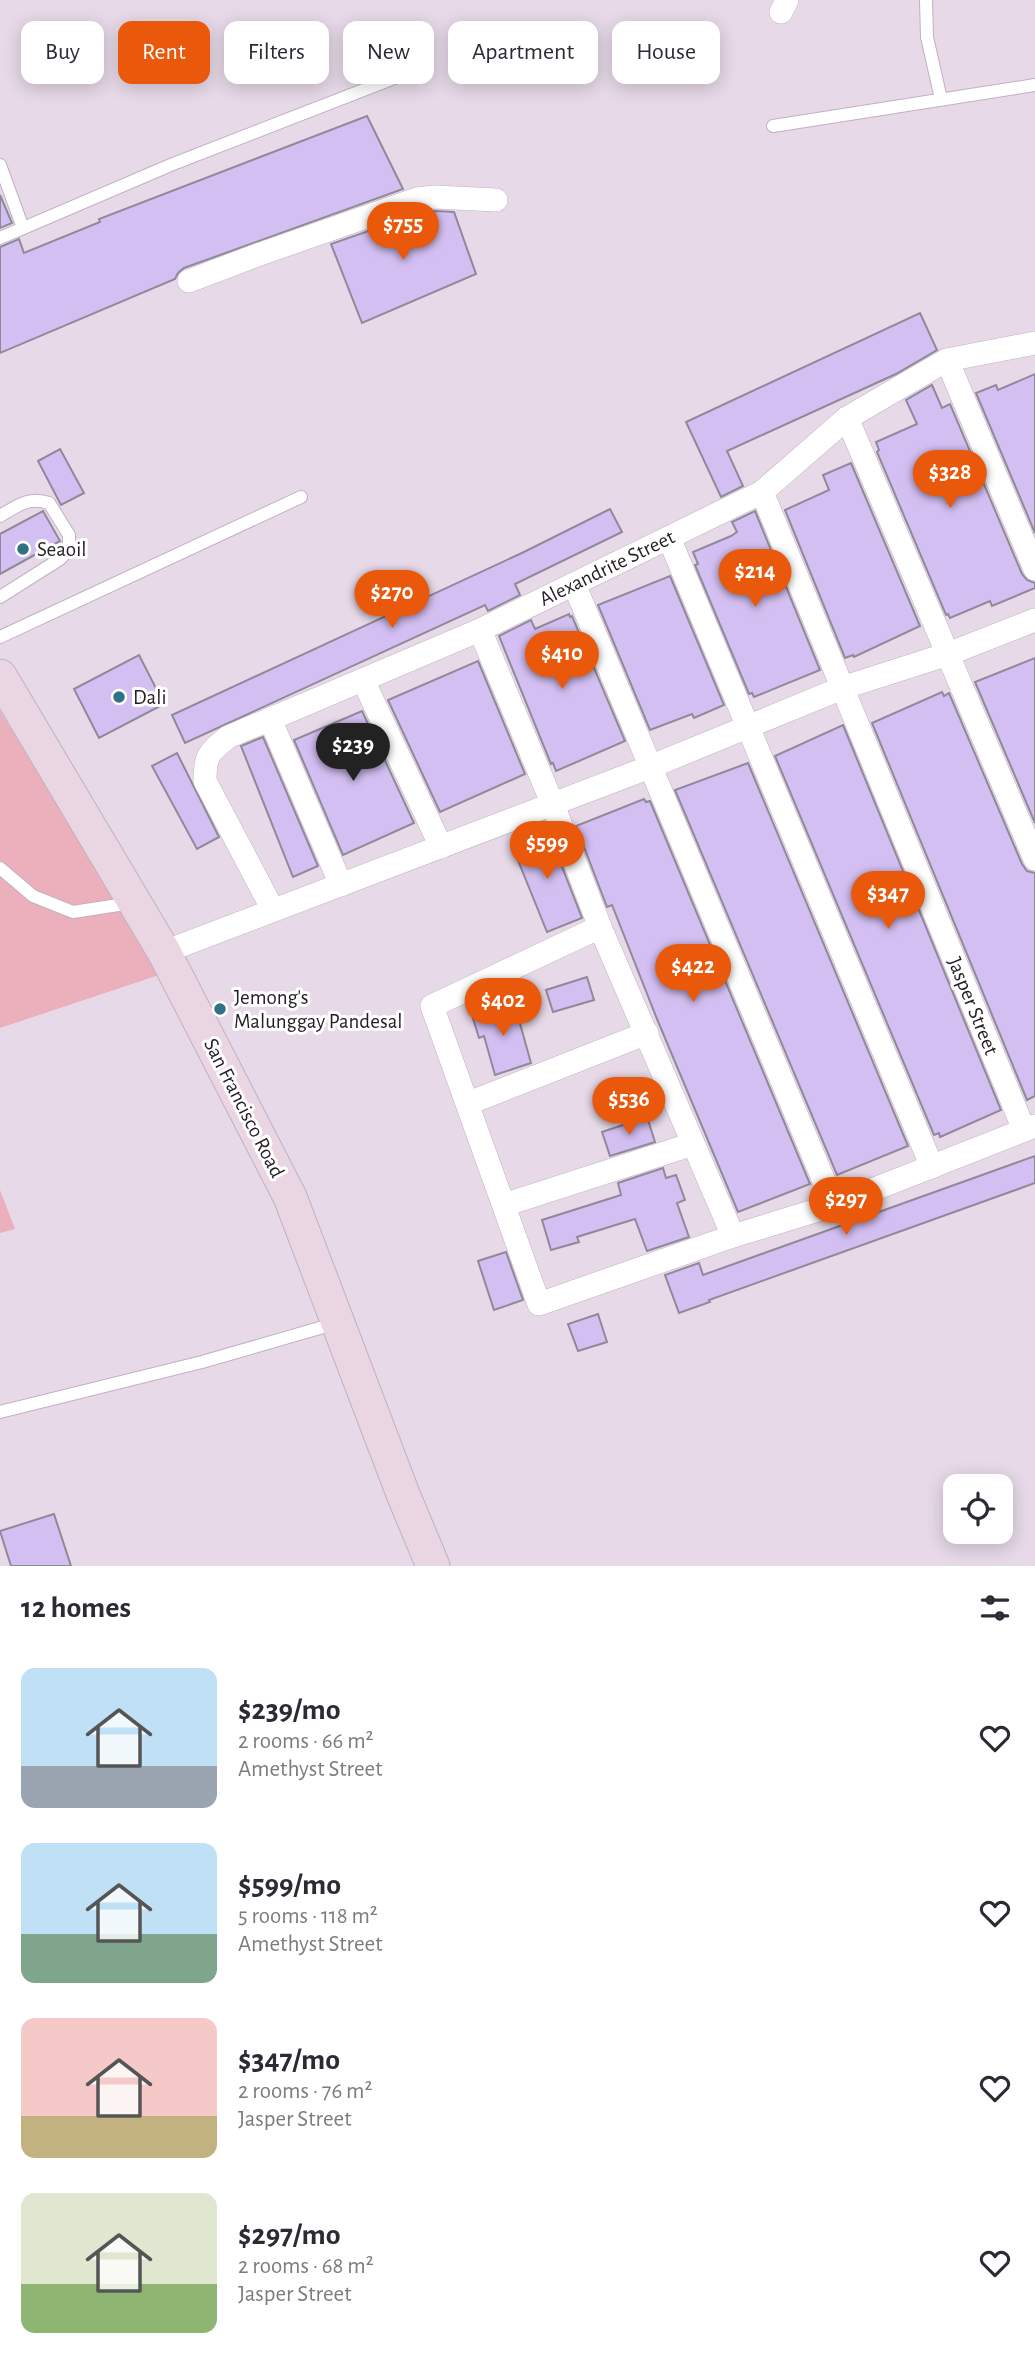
<!DOCTYPE html>
<html lang="en">
<head>
<meta charset="utf-8">
<style>
  body { margin:0; font-family:"Alegreya Sans",sans-serif; background:#f2f2f3; color:#2b2b33; height:100vh; display:flex; flex-direction:column; font-size:26px; white-space:nowrap }
  * { box-sizing:border-box; margin:0 }
  p { font-size:23px; color:#7c7c81 }
  .icon { flex:none; width:38px; height:38px; fill:none; stroke:currentColor; stroke-width:2; stroke-linecap:round; stroke-linejoin:round }
  .map { position:relative; height:1566px; overflow:hidden }
  .sheet { display:flex; flex-direction:column; background:#fff; flex:1 }
  .sheet>* { flex:none }
  .hud { position:absolute; left:21px; top:21px; width:994px; height:63px; display:flex; gap:14px }
  .tools { position:absolute; left:943px; top:1474px; display:grid; gap:14px }
  .tools a { display:grid; place-items:center; width:70px; height:70px; border-radius:14px; background:#fff; box-shadow:0 4px 18px #0003; font-size:35px }
  .price { position:absolute; translate:-50% -60px; padding:0 16px; border-radius:24px; background:#ea580c; color:#fff; font-size:23px; line-height:46px; filter:drop-shadow(0 2px 4px #0008) }
  .price::after { content:''; position:absolute; left:50%; top:42px; width:21px; height:16px; margin-left:-10px; background:inherit; clip-path:polygon(0 0,100% 0,50% 100%) }
  .price.active { background:#222; color:#fff }
  ul { padding:0; list-style:none }
  li { display:flex; align-items:center; gap:21px; height:175px; padding:0 21px }
  li span { display:grid; place-items:center; flex:none; width:196px; height:140px; border-radius:14px; color:#555 }
  li>.icon { margin-inline-start:auto }
  span .icon { width:84px; height:84px; fill:#fffc; stroke-width:1 }
  li b { font-size:30px }
  h2 { display:flex; justify-content:space-between; align-items:center; height:84px; padding:0 21px; font-size:30px }
  .tag { padding:0 24px; border-radius:14px; background:#fff; box-shadow:0 4px 18px #0003; font-size:24px; line-height:63px }
  .tag.active { background:#ea580c; color:#fff }
  .map>svg:first-child { display:block }
  .green { fill:#ecafbc }
  .building { fill:#d4bff2; stroke:#908999; stroke-width:2 }
  .lines { fill:none; stroke-linecap:round; stroke-linejoin:round }
  .service-casing { stroke:#bfb2c0; stroke-width:14 }
  .minor-casing { stroke:#bfb2c0; stroke-width:24 }
  .secondary-casing { stroke:#bfb2c0; stroke-width:35 }
  .service { stroke:#fff; stroke-width:12 }
  .minor { stroke:#fff; stroke-width:23 }
  .secondary { stroke:#ead5e2; stroke-width:33 }
  .poi-dot { fill:#317185; stroke:#fff; stroke-width:2.5 }
  .labels { text-anchor:middle; dominant-baseline:central; stroke-width:6; stroke-linejoin:round; paint-order:stroke }
  .poi-label { font-size:21px; fill:#231e24; stroke:#fff; text-anchor:start }
  .street-label { font-size:21px; fill:#231e24; stroke:#fff }
</style>
</head>
<body>
<div class="map">
<svg width="1035" height="1566" viewBox="0 0 1035 1566">
  <rect width="100%" height="100%" fill="#e7d9e8"/>
  <g class="green">
    <polygon points="0,711 162,974 0,1028"/>
    <polygon points="0,1190 15,1229 0,1233"/>
  </g>
  <g class="building">
    <polygon points="367,116 403,189 184,268 178,273 175,279 0,353 0,247 19,239 24,253 100,222 99,219"/>
    <polygon points="0,195 12,223 0,228"/>
    <polygon points="435,211 454,212 476,274 362,323 331,244 420,213"/>
    <polygon points="920,313 937,350 896,374 727,451 743,486 721,497 686,422"/>
    <polygon points="1035,374 1035,533 976,393 996,385 998,390"/>
    <polygon points="932,385 942,408 950,404 1022,574 1027,580 1035,583 1035,588 992,606 990,601 950,618 948,614 946,615 877,452 879,450 876,442 917,424 906,400"/>
    <polygon points="60,449 84,493 61,505 38,461"/>
    <polygon points="851,463 920,626 854,657 853,655 845,658 785,510 829,490 823,475"/>
    <polygon points="610,509 622,532 515,584 520,595 488,611 485,605 185,743 172,715 524,552"/>
    <polygon points="43,511 60,541 0,574 0,534"/>
    <polygon points="755,511 820,670 754,697 752,693 749,694 695,565 698,564 693,552 731,536 737,532 732,522"/>
    <polygon points="670,576 724,705 694,718 692,714 650,730 598,605"/>
    <polygon points="569,614 570,617 572,616 625,741 556,771 553,763 551,764 499,636 531,620 535,629"/>
    <polygon points="139,655 164,704 99,738 74,689"/>
    <polygon points="1035,658 1035,823 975,682"/>
    <polygon points="478,661 525,774 440,812 388,700"/>
    <polygon points="942,692 944,696 949,693 1022,864 1027,871 1035,873 1035,1096 1027,1100 872,723"/>
    <polygon points="362,711 414,823 343,855 294,740"/>
    <polygon points="843,725 1001,1110 940,1137 939,1133 934,1135 775,756"/>
    <polygon points="263,737 318,866 293,877 241,746"/>
    <polygon points="177,753 219,837 197,849 152,766"/>
    <polygon points="748,763 908,1146 837,1175 675,790"/>
    <polygon points="644,799 646,802 650,801 810,1184 738,1212 657,1019 612,905 607,907 576,826"/>
    <polygon points="539,832 542,839 550,836 582,918 547,932 511,843"/>
    <polygon points="587,977 594,1000 553,1012 546,990"/>
    <polygon points="514,1002 531,1063 495,1075 484,1036 479,1038 472,1015"/>
    <polygon points="647,1117 655,1142 610,1156 602,1132"/>
    <polygon points="1035,1156 1035,1183 709,1300 710,1302 679,1313 665,1275 699,1263 703,1275"/>
    <polygon points="663,1168 666,1178 676,1175 685,1200 677,1203 689,1237 647,1251 635,1219 577,1237 579,1242 551,1250 542,1220 621,1195 618,1183"/>
    <polygon points="506,1252 523,1300 494,1310 478,1261"/>
    <polygon points="598,1314 607,1342 578,1351 568,1324"/>
    <polygon points="54,1514 71,1566 11,1566 0,1531"/>
  </g>
  <g class="lines">
    <g class="service-casing">
      <g id="service">
        <polyline points="926,0 927,37 941,99"/>
        <polyline points="773,126 1035,85"/>
        <polyline points="0,165 23,228"/>
        <polyline points="0,238 173,164 415,70"/>
        <path d="M0,516C17,506 29,496 49,503L69,535V549L60,559L0,597"/>
        <polyline points="0,637 301,497"/>
        <polyline points="0,868 33,896 73,912 131,903"/>
        <polyline points="0,1412 202,1362 337,1323"/>
      </g>
    </g>
    <g class="minor-casing">
      <g id="minor">
        <polyline points="781,12 787,0"/>
        <polyline points="189,281 260,254 417,199 435,197 496,200"/>
        <polyline points="947,360 1035,569"/>
        <polyline points="847,418 1035,859"/>
        <polyline points="762,492 1024,1130"/>
        <polyline points="669,538 932,1167"/>
        <polyline points="574,584 834,1205"/>
        <polyline points="480,630 553,805 600,927 733,1236"/>
        <polyline points="363,680 441,847"/>
        <polyline points="270,719 341,885"/>
        <path d="M273,910L205,781C205,756 208,753 228,737L480,630L762,492L847,418L947,360L1035,343"/>
        <polyline points="600,927 432,1006 539,1304 733,1236 834,1205 1035,1126"/>
        <polyline points="164,952 650,767 842,688 948,654 1035,620"/>
        <polyline points="469,1103 647,1033"/>
        <polyline points="504,1205 693,1144"/>
      </g>
    </g>
    <g class="secondary-casing">
      <polyline id="secondary" points="0,676 164,952 290,1197 403,1494 433,1566"/>
    </g>
    <use href="#service" class="service"/>
    <use href="#minor" class="minor"/>
    <use href="#secondary" class="secondary"/>
  </g>
  <g class="poi-dot">
    <circle cx="23" cy="549" r="7"/>
    <circle cx="119" cy="697" r="7"/>
    <circle cx="220" cy="1009" r="7"/>
  </g>
  <g class="labels">
    <g class="poi-label">
      <text x="37" y="549">Seaoil</text>
      <text x="133" y="697">Dali</text>
      <text x="234" y="997">Jemong's<tspan x="234" dy="24">Malunggay Pandesal</tspan></text>
    </g>
    <g class="street-label">
      <text transform="translate(607 568) rotate(-26)">Alexandrite Street</text>
      <text transform="translate(973 1006) rotate(68)">Jasper Street</text>
      <text transform="translate(244 1108) rotate(63)">San Francisco Road</text>
    </g>
  </g>
</svg>
<div class="tools">
<a><svg class="icon" aria-label="locate" viewBox="0 0 24 24"><circle cx="12" cy="12" r="6"/><path d="M12 2v4M12 18v4M2 12h4M18 12h4"/></svg></a>
</div>
<b class="price" style="left:403px;top:262px">$755</b>
<b class="price" style="left:950px;top:510px">$328</b>
<b class="price" style="left:755px;top:609px">$214</b>
<b class="price" style="left:392px;top:630px">$270</b>
<b class="price" style="left:562px;top:691px">$410</b>
<b class="price active" style="left:353px;top:783px">$239</b>
<b class="price" style="left:547px;top:881px">$599</b>
<b class="price" style="left:888px;top:931px">$347</b>
<b class="price" style="left:693px;top:1004px">$422</b>
<b class="price" style="left:503px;top:1038px">$402</b>
<b class="price" style="left:629px;top:1137px">$536</b>
<b class="price" style="left:846px;top:1237px">$297</b>
<div class="hud">
<a class="tag">Buy</a>
<a class="tag active">Rent</a>
<a class="tag">Filters</a>
<a class="tag">New</a>
<a class="tag">Apartment</a>
<a class="tag">House</a>
</div>
</div>
<section class="sheet">
<h2>12 homes<svg class="icon" aria-label="filters" viewBox="0 0 24 24"><path d="M4 7h16M4 17h16"/><circle cx="9" cy="7" r="2"/><circle cx="15" cy="17" r="2"/></svg></h2>
<ul>
<li><span style="background:linear-gradient(#bfe0f5 70%,#9aa5b1 0)"><svg class="icon" aria-label="home" viewBox="0 0 24 24"><path d="M3 11l9-7 9 7M6 9v11h12V9"/></svg></span><div><b>$239/mo</b><p>2 rooms · 66 m²</p><p>Amethyst Street</p></div><svg class="icon" aria-label="heart" viewBox="0 0 24 24"><path d="M12 20l-8-8c-3-5 5-10 8-4 3-6 11-1 8 4z"/></svg></li>
<li><span style="background:linear-gradient(#bfe0f5 65%,#7fa58c 0)"><svg class="icon" aria-label="home" viewBox="0 0 24 24"><path d="M3 11l9-7 9 7M6 9v11h12V9"/></svg></span><div><b>$599/mo</b><p>5 rooms · 118 m²</p><p>Amethyst Street</p></div><svg class="icon" aria-label="heart" viewBox="0 0 24 24"><path d="M12 20l-8-8c-3-5 5-10 8-4 3-6 11-1 8 4z"/></svg></li>
<li><span style="background:linear-gradient(#f6c9c9 70%,#c2b280 0)"><svg class="icon" aria-label="home" viewBox="0 0 24 24"><path d="M3 11l9-7 9 7M6 9v11h12V9"/></svg></span><div><b>$347/mo</b><p>2 rooms · 76 m²</p><p>Jasper Street</p></div><svg class="icon" aria-label="heart" viewBox="0 0 24 24"><path d="M12 20l-8-8c-3-5 5-10 8-4 3-6 11-1 8 4z"/></svg></li>
<li><span style="background:linear-gradient(#dfe7d0 65%,#8fb573 0)"><svg class="icon" aria-label="home" viewBox="0 0 24 24"><path d="M3 11l9-7 9 7M6 9v11h12V9"/></svg></span><div><b>$297/mo</b><p>2 rooms · 68 m²</p><p>Jasper Street</p></div><svg class="icon" aria-label="heart" viewBox="0 0 24 24"><path d="M12 20l-8-8c-3-5 5-10 8-4 3-6 11-1 8 4z"/></svg></li>
</ul>
</section>
</body>
</html>
